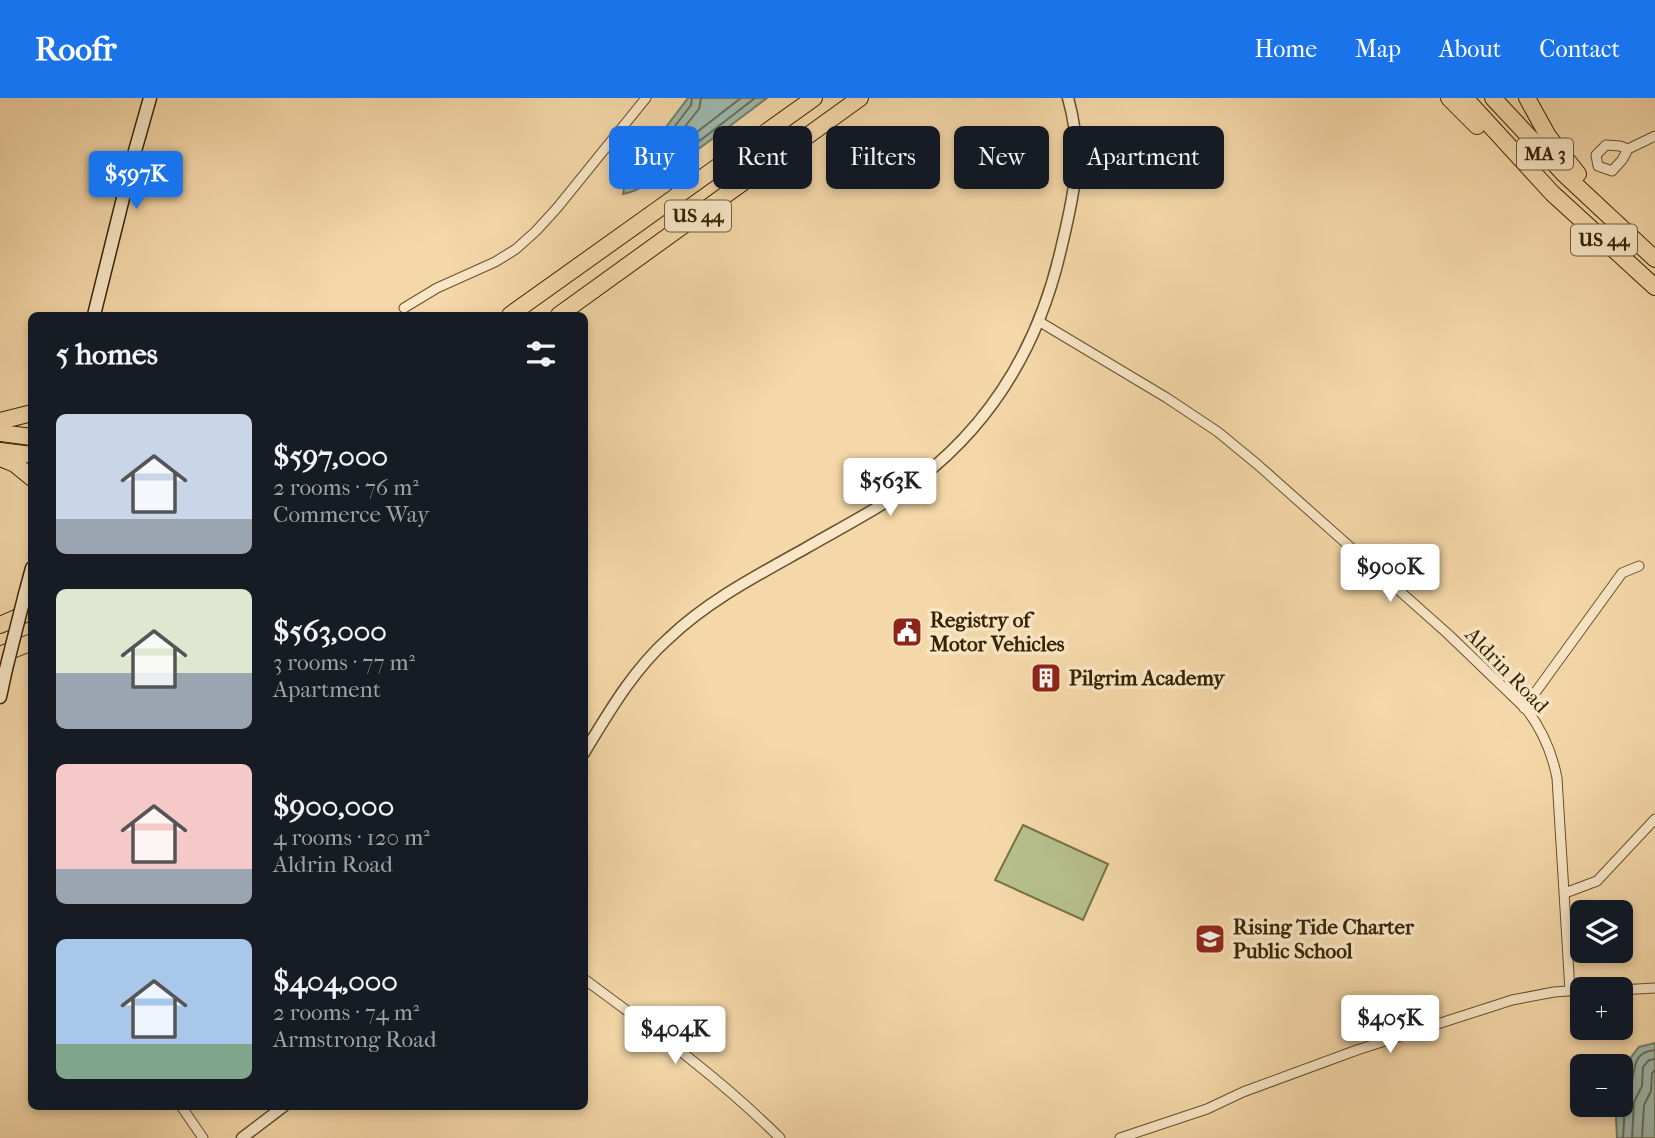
<!DOCTYPE html>
<html lang="en">
<head>
<meta charset="utf-8">
<style>
  body { margin:0; font-family:"IM FELL French Canon",serif; background:#20242c; color:#f1f3f6; height:100vh; display:flex; flex-direction:column; font-size:26px; white-space:nowrap }
  * { box-sizing:border-box; margin:0 }
  p { font-size:23px; color:#9ea1a6 }
  .icon { flex:none; width:38px; height:38px; fill:none; stroke:currentColor; stroke-width:2; stroke-linecap:round; stroke-linejoin:round }
  .map { position:relative; flex:1; overflow:hidden }
  .sheet { position:absolute; left:28px; top:214px; width:560px; height:798px; display:flex; flex-direction:column; background:#171b24; border-radius:10px; box-shadow:0 4px 10px #0003 }
  .sheet>* { flex:none }
  .guide { position:absolute; left:609px; top:28px; width:665px; height:63px; display:flex; gap:14px }
  .buttons { position:absolute; left:1570px; top:802px; display:grid; gap:14px }
  .buttons a { display:grid; place-items:center; width:63px; height:63px; border-radius:10px; background:#171b24; box-shadow:0 4px 10px #0003; font-size:35px }
  .price { position:absolute; translate:-50% -60px; padding:0 16px; border-radius:7px; background:#fff; color:#222; font-size:23px; line-height:46px; filter:drop-shadow(0 2px 4px #0008) }
  .price::after { content:''; position:absolute; left:50%; top:42px; width:21px; height:16px; margin-left:-10px; background:inherit; clip-path:polygon(0 0,100% 0,50% 100%) }
  .price.current { background:#1a73e8; color:#fff }
  ul { padding:0; list-style:none }
  li { display:flex; align-items:center; gap:21px; height:175px; padding:0 28px }
  li span { display:grid; place-items:center; flex:none; width:196px; height:140px; border-radius:10px; color:#555 }
  li>.icon { margin-inline-start:auto }
  span .icon { width:84px; height:84px; fill:#fffc; stroke-width:1 }
  li b { font-size:30px }
  h2 { display:flex; justify-content:space-between; align-items:center; height:84px; padding:0 28px; font-size:30px }
  .chip { padding:0 24px; border-radius:10px; background:#171b24; box-shadow:0 4px 10px #0003; font-size:24px; line-height:63px }
  .chip.current { background:#1a73e8; color:#fff }
  header { display:flex; align-items:center; gap:42px; box-sizing:border-box; height:98px; padding:0 35px; background:#1a73e8; color:#fff }
  header strong { font-size:33px }
  nav { display:flex; gap:38px; margin-inline-start:auto; font-size:24px }
  .map>svg:first-child { display:block }
  .grass { fill:#b6c08c; stroke:#787146; stroke-width:2 }
  .water { fill:#9db9ae; stroke:#757d68; stroke-width:2 }
  .lines { fill:none; stroke-linecap:round; stroke-linejoin:round }
  .shore { stroke:#6b6e57; stroke-width:2 }
  .minor-casing { stroke:#68502a; stroke-width:11 }
  .tertiary-casing { stroke:#68502a; stroke-width:13 }
  .secondary-casing { stroke:#392200; stroke-width:15 }
  .motorway-casing { stroke:#392200; stroke-width:18 }
  .minor { stroke:#f8e6c7; stroke-width:9 }
  .tertiary { stroke:#f8e6c7; stroke-width:10 }
  .secondary { stroke:#f8e6c7; stroke-width:12 }
  .motorway { stroke:#f5d8a9; stroke-width:16 }
  .secondary-bridge-casing { stroke:#392200; stroke-width:15; stroke-linecap:butt }
  .secondary-bridge { stroke:#f8e6c7; stroke-width:12 }
  .labels { text-anchor:middle; dominant-baseline:central; stroke-width:7; stroke-linejoin:round; paint-order:stroke }
  .shield { fill:#f8e6c7; stroke:#725d3c; stroke-width:2 }
  .shield-label { font-size:19px; font-weight:bold; fill:#392200 }
  .poi-label { font-size:21px; font-weight:bold; fill:#392200; stroke:#f8e6c7; text-anchor:start }
  .street-label { font-size:21px; fill:#392200; stroke:#f8e6c7 }
</style>
</head>
<body>
<header>
<strong>Roofr</strong>
<nav><a>Home</a><a>Map</a><a>About</a><a>Contact</a></nav>
</header>
<div class="map">
<svg width="1655" height="1040" viewBox="0 0 1655 1040">
  <rect width="100%" height="100%" fill="#f5d8a9"/>
  <filter id="stains"><feTurbulence type="fractalNoise" baseFrequency=".00286" numOctaves="4"/><feColorMatrix values="0 0 0 0 .2 0 0 0 0 .09 0 0 0 0 .02 0 0 0 .5 -.17"/></filter>
  <radialGradient id="worn" r=".72"><stop offset=".6" stop-color="#630" stop-opacity="0"/><stop offset="1" stop-color="#630" stop-opacity=".3"/></radialGradient>
  <polygon class="grass" points="1023,727 1108,766 1083,822 995,782"/>
  <g class="water">
    <path d="M688,0H767C735,24 704,48 671,70C656,80 641,93 623,96L625,85L632,74Z"/>
    <polygon points="1655,945 1655,1040 1617,1040 1616,1020 1626,984 1629,962 1639,949"/>
  </g>
  <g class="lines">
    <g class="shore">
      <polyline points="692,0 691,7 640,74 641,79 652,74 702,41 755,0"/>
      <polyline points="701,0 699,11 675,41 676,46 697,34 741,0"/>
      <path d="M1623,1040L1625,1008L1623,1001C1641,984 1624,955 1655,952"/>
      <polyline points="1632,1040 1634,1004 1642,988 1643,969 1649,962 1655,961"/>
      <polyline points="1642,1040 1644,1007 1651,993 1652,975 1655,972"/>
    </g>
    <g class="minor-casing">
      <g id="minor">
        <polyline points="1628,51 1620,48 1606,47 1596,57 1598,68 1612,73 1622,62 1628,51 1655,38"/>
        <polyline points="404,210 437,190 495,164 516,151 536,133 557,110 646,0"/>
        <path d="M1040,224L1167,300L1218,334L1258,367L1448,536L1527,612C1543,633 1552,654 1557,680L1570,893"/>
        <polyline points="1524,610 1622,475 1639,468"/>
        <polyline points="1565,795 1597,783 1655,721"/>
        <path d="M584,881C652,931 720,980 780,1040"/>
        <polyline points="1620,892 1655,890"/>
        <polyline points="181,1008 203,1040"/>
        <polyline points="1120,1040 1207,1011 1243,994 1357,952 1512,902 1554,894 1582,892"/>
      </g>
    </g>
    <g class="tertiary-casing">
      <g id="tertiary">
        <path d="M584,655C609,614 633,572 669,540C709,502 758,477 806,450C844,428 884,408 919,381C994,323 1040,243 1061,151C1074,97 1084,56 1068,0"/>
        <polyline points="242,1040 284,1008"/>
      </g>
    </g>
    <g class="secondary-casing">
      <g id="secondary">
        <polyline points="94,217 133,60 150,0"/>
        <polyline points="25,496 32,470"/>
        <polyline points="0,599 6,571"/>
      </g>
    </g>
    <g class="motorway-casing">
      <g id="motorway">
        <polyline points="1449,0 1477,28"/>
        <polyline points="1465,0 1552,95 1655,189"/>
        <polyline points="1493,0 1565,77 1655,161"/>
        <polyline points="1527,0 1548,38 1578,76"/>
        <polyline points="510,217 814,0"/>
        <polyline points="559,217 860,0"/>
        <polyline points="0,323 32,315"/>
        <polyline points="0,335 32,339"/>
        <polyline points="0,353 32,357"/>
        <polyline points="0,360 15,366 32,380"/>
        <polyline points="0,527 32,513"/>
        <polyline points="0,557 32,544"/>
      </g>
    </g>
    <use href="#minor" class="minor"/>
    <use href="#tertiary" class="tertiary"/>
    <use href="#secondary" class="secondary"/>
    <use href="#motorway" class="motorway"/>
    <g class="secondary-bridge-casing">
      <polyline id="secondary-bridge" points="6,571 25,496"/>
    </g>
    <use href="#secondary-bridge" class="secondary-bridge"/>
  </g>
  <defs>
    <g id="civic-square" transform="scale(1.575)"><rect x="-9" y="-9" width="18" height="18" rx="4" fill="#8f2418" stroke="#f8e6c7"/><path d="M-.6-6.5H3V-4.5H.6V-3L4-1V1h2V6H-6V1h2V-1L-.6-3ZM-1.2 2.5V6h2.4V2.5Z" fill="#fff"/></g>
    <g id="building-square" transform="scale(1.575)"><rect x="-9" y="-9" width="18" height="18" rx="4" fill="#8f2418" stroke="#f8e6c7"/><path d="M-4-6H4V6H1V3H-1V6H-4ZM-2.5-4.3h1.7v1.8h-1.7ZM.8-4.3h1.7v1.8H.8ZM-2.5-1h1.7V.8h-1.7ZM.8-1h1.7V.8H.8Z" fill="#fff"/></g>
    <g id="school-square" transform="scale(1.575)"><rect x="-9" y="-9" width="18" height="18" rx="4" fill="#8f2418" stroke="#f8e6c7"/><path d="M0-5L7-2L0 1L-7-2ZM-4 1L0 2.5L4 1V4Q0 6-4 4Z" fill="#fff"/></g>
  </defs>
  <g fill-rule="evenodd">
    <use href="#civic-square" x="907" y="534"/>
    <use href="#building-square" x="1046" y="580"/>
    <use href="#school-square" x="1210" y="841"/>
  </g>
  <g class="labels">
    <g class="shield">
      <rect x="1517" y="40.5" width="56" height="31" rx="5"/>
      <rect x="665" y="102.5" width="66" height="31" rx="5"/>
      <rect x="1571" y="126.5" width="66" height="31" rx="5"/>
    </g>
    <g class="shield-label">
      <text x="1545" y="56">MA 3</text>
      <text x="698" y="118">US 44</text>
      <text x="1604" y="142">US 44</text>
    </g>
    <g class="poi-label">
      <text x="930" y="522">Registry of<tspan x="930" dy="24">Motor Vehicles</tspan></text>
      <text x="1069" y="580">Pilgrim Academy</text>
      <text x="1233" y="829">Rising Tide Charter<tspan x="1233" dy="24">Public School</tspan></text>
    </g>
    <g class="street-label">
      <text transform="translate(1507 572) rotate(46)">Aldrin Road</text>
    </g>
  </g>
  <rect width="100%" height="100%" filter="url(#stains)"/>
  <rect width="100%" height="100%" fill="url(#worn)"/>
</svg>
<div class="buttons">
<a><svg class="icon" aria-label="layers" viewBox="0 0 24 24"><path d="M12 4l9 5-9 5-9-5zM3 14l9 5 9-5"/></svg></a>
<a>+</a>
<a>−</a>
</div>
<b class="price current" style="left:136px;top:113px">$597K</b>
<b class="price" style="left:890px;top:420px">$563K</b>
<b class="price" style="left:1390px;top:506px">$900K</b>
<b class="price" style="left:1390px;top:957px">$405K</b>
<b class="price" style="left:675px;top:968px">$404K</b>
<div class="guide">
<a class="chip current">Buy</a>
<a class="chip">Rent</a>
<a class="chip">Filters</a>
<a class="chip">New</a>
<a class="chip">Apartment</a>
</div>
<section class="sheet">
<h2>5 homes<svg class="icon" aria-label="filters" viewBox="0 0 24 24"><path d="M4 7h16M4 17h16"/><circle cx="9" cy="7" r="2"/><circle cx="15" cy="17" r="2"/></svg></h2>
<ul>
<li><span style="background:linear-gradient(#c9d6e8 75%,#9aa5b1 0)"><svg class="icon" aria-label="home" viewBox="0 0 24 24"><path d="M3 11l9-7 9 7M6 9v11h12V9"/></svg></span><div><b>$597,000</b><p>2 rooms · 76 m²</p><p>Commerce Way</p></div></li>
<li><span style="background:linear-gradient(#dfe7d0 60%,#9aa5b1 0)"><svg class="icon" aria-label="home" viewBox="0 0 24 24"><path d="M3 11l9-7 9 7M6 9v11h12V9"/></svg></span><div><b>$563,000</b><p>3 rooms · 77 m²</p><p>Apartment</p></div></li>
<li><span style="background:linear-gradient(#f6c9c9 75%,#9aa5b1 0)"><svg class="icon" aria-label="home" viewBox="0 0 24 24"><path d="M3 11l9-7 9 7M6 9v11h12V9"/></svg></span><div><b>$900,000</b><p>4 rooms · 120 m²</p><p>Aldrin Road</p></div></li>
<li><span style="background:linear-gradient(#a9c7e8 75%,#7fa58c 0)"><svg class="icon" aria-label="home" viewBox="0 0 24 24"><path d="M3 11l9-7 9 7M6 9v11h12V9"/></svg></span><div><b>$404,000</b><p>2 rooms · 74 m²</p><p>Armstrong Road</p></div></li>
</ul>
</section>
</div>
</body>
</html>
